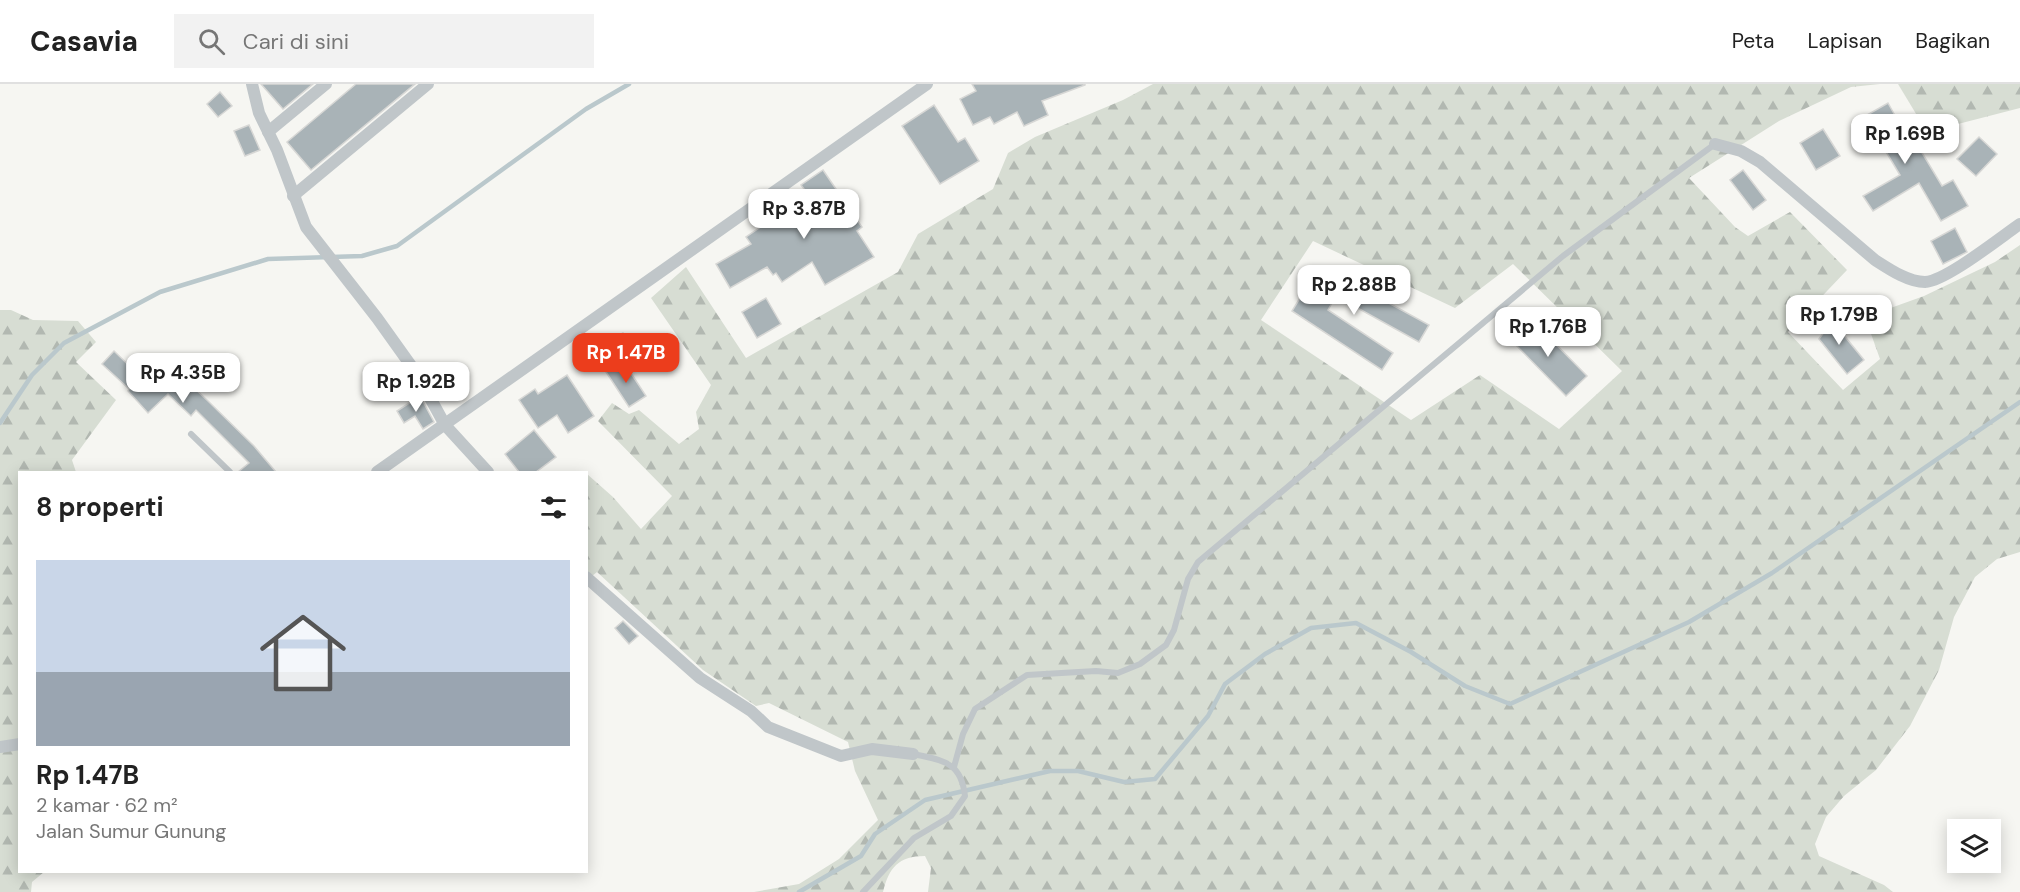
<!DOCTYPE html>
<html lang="id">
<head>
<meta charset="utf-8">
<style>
  body { margin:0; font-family:"DM Sans",sans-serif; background:#f2f2f2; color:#222; height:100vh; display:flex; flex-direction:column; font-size:22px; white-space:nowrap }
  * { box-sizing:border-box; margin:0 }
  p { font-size:20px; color:#767676 }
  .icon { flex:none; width:33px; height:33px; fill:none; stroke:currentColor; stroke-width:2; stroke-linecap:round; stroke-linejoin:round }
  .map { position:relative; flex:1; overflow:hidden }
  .side { position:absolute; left:18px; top:387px; width:570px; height:402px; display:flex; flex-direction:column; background:#fff; border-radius:0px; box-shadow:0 3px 15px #0003 }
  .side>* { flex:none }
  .fabs { position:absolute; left:1947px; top:735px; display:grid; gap:12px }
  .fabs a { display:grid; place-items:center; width:54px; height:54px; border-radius:0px; background:#fff; box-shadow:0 3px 15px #0003; font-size:30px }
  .price { position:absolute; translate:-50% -51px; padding:0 14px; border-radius:12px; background:#fff; color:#222; font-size:20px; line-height:39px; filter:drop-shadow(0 2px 3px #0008) }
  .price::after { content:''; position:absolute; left:50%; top:36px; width:18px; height:14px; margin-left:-9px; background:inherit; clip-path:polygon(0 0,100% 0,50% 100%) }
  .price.on { background:#ec3d1c; color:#fff }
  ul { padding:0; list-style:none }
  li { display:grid; align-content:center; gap:12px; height:318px; padding:0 18px }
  li span { display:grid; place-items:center; height:186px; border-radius:0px; color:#555 }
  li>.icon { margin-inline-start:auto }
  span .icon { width:108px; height:108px; fill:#fffc; stroke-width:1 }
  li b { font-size:26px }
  h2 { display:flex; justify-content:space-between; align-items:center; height:72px; padding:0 18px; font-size:26px }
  header { display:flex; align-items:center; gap:36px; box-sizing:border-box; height:84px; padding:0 30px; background:#fff; border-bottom:2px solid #e0e0e0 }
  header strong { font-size:28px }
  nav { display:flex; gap:33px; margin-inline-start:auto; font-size:21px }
  .search { width:420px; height:54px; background:#f2f2f2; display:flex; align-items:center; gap:15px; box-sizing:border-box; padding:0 21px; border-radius:0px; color:#767676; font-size:22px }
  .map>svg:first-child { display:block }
  .forest { fill:url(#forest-firs); fill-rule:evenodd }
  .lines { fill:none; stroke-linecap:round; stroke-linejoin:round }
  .stream { stroke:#bac8cc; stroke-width:4.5 }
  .building { fill:#a9b3b7; stroke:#d7d7d5; stroke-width:1.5 }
  .lane { stroke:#c0c6c9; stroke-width:6 }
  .street { stroke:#c0c6c9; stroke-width:12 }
</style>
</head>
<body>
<header>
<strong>Casavia</strong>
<div class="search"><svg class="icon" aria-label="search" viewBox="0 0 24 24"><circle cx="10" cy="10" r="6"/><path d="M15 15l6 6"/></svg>Cari di sini</div>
<nav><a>Peta</a><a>Lapisan</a><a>Bagikan</a></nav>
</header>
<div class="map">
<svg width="2020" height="808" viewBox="0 0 2020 808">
  <defs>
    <pattern id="forest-firs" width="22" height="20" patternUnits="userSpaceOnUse" patternTransform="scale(1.5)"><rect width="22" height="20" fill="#d7ddd3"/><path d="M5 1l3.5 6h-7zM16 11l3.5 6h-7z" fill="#b2b8b1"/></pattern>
  </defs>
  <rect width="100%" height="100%" fill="#f6f6f2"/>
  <g class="forest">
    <path d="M1153,0H1880L1851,3L1779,37L1689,94L1735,143L1748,152L1790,128L1847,186L1788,248L1843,306L1880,275L1870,247L1885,226L1924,212L1995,178L2020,161V468L1997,475L1975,493L1954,533L1939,586L1910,642L1876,686L1844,712L1826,733L1815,760L1819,772L1884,801L1893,808H928L931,784L925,772C898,772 889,784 883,808H754L799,800L839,775L878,736L855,687L848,658L769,619L756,622L703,586L597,488L587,496V390L613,413L641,445L672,412L598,337L612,319L629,330L639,326L679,360L699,345L696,328L711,301L651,214L686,183L746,274L898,188L918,150L993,105L1008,69L1035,53L1123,16ZM1313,157L1455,224L1513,180L1622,287L1559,345L1480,291L1411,336L1261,236Z"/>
    <polygon points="1898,0 2020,0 2020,24 1927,48"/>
    <polygon points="0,226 11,226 33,236 78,237 96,258 76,278 116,316 72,376 76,388 20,388 20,788 44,788 32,798 31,808 0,808"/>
  </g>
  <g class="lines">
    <g class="stream">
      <polyline points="0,339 32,291 64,259 160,208 268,175 362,172 397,162 586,25 629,0"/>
      <polyline points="799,808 861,772 875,750 925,716 1050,687 1078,687 1124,698 1155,695 1208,632 1225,600 1265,570 1311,544 1356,539 1411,568 1465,602 1510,620 1689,538 1772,489 2020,318"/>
    </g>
  </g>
  <g class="building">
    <polygon points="261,0 313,0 283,25"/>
    <polygon points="356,0 415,0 311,86 287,58"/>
    <polygon points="972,0 1085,0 1085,1 1042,17 1048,31 1024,42 1017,28 994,40 990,33 973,41 960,15 976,7"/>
    <polygon points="220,8 232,22 218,33 207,20"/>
    <polygon points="1888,19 1911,60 1915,57 1942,102 1953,96 1968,122 1941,137 1919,99 1873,127 1863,112 1900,91 1882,61 1870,68 1853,39"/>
    <polygon points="934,21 958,58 965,54 979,77 940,100 902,42"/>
    <polygon points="249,41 260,66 245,72 234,47"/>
    <polygon points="1823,45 1840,72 1816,86 1800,59"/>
    <polygon points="1979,53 1997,70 1976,92 1957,75"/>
    <polygon points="823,86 862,143 857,147 874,173 825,201 812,178 782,198 776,189 773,191 767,183 730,204 716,180 751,160 746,153 778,131 781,135 813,117 801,101"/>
    <polygon points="1743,86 1766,116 1753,126 1730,96"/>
    <polygon points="1955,144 1967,168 1943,180 1931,157"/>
    <polygon points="1323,183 1429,241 1419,258 1336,212 1328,226 1393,269 1382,286 1292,227 1306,204 1310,206"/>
    <polygon points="766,214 781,240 757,254 742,228"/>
    <polygon points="1829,233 1864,276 1847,290 1819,255 1824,248 1817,238"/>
    <polygon points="1531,235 1587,292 1566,312 1510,255"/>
    <polygon points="623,249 635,271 623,277 611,255"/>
    <polygon points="114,267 141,293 160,275 189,305 192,302 208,317 254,362 276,388 238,388 249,379 196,326 191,332 168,310 148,329 128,307 129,305 102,280"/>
    <polygon points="623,277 646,312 629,323 606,288"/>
    <polygon points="567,291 594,332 568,349 557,331 538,344 519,316 535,305 538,310"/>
    <polygon points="420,312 434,338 423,345 415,332 404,339 397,327"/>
    <polygon points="534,346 556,373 536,388 519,388 505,370"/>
    <polygon points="623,537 638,552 629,560 615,544"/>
  </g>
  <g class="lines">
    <g class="lane">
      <polyline points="191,350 230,388"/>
      <polyline points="954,683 963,650 975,625 1027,591 1096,587 1118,589 1140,580 1166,561 1174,546 1188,495 1198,478 1563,172 1715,60"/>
      <path d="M863,808L914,754L951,732L965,712C961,677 943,677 914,670"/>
    </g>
    <g class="street">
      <polyline points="252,0 259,29 277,66 306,143 377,234 417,290 445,341 488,388"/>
      <polyline points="268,48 326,0"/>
      <path d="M1715,60L1741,67L1760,78L1875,176C1889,185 1908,198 1925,198C1946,197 2001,153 2020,140"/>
      <polyline points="293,112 428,0"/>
      <polyline points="377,388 927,0"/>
      <polyline points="586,493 700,594 751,627 768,643 841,672 872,665 913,670"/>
      <polyline points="0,663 20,660"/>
    </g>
  </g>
</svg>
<div class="fabs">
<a><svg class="icon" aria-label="layers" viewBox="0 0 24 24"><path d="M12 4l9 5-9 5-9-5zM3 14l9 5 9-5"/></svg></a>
</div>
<b class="price" style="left:1905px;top:81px">Rp 1.69B</b>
<b class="price" style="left:804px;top:156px">Rp 3.87B</b>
<b class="price" style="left:1354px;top:232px">Rp 2.88B</b>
<b class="price" style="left:1839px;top:262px">Rp 1.79B</b>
<b class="price" style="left:1548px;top:274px">Rp 1.76B</b>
<b class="price on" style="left:626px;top:300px">Rp 1.47B</b>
<b class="price" style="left:183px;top:320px">Rp 4.35B</b>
<b class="price" style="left:416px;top:329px">Rp 1.92B</b>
<section class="side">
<h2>8 properti<svg class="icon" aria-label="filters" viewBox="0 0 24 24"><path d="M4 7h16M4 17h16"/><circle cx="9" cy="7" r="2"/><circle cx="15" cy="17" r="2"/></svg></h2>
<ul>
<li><span style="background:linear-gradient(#c9d6e8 60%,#9aa5b1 0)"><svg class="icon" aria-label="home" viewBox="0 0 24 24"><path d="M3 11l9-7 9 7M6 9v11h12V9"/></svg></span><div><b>Rp 1.47B</b><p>2 kamar · 62 m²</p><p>Jalan Sumur Gunung</p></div></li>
</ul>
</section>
</div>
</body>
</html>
